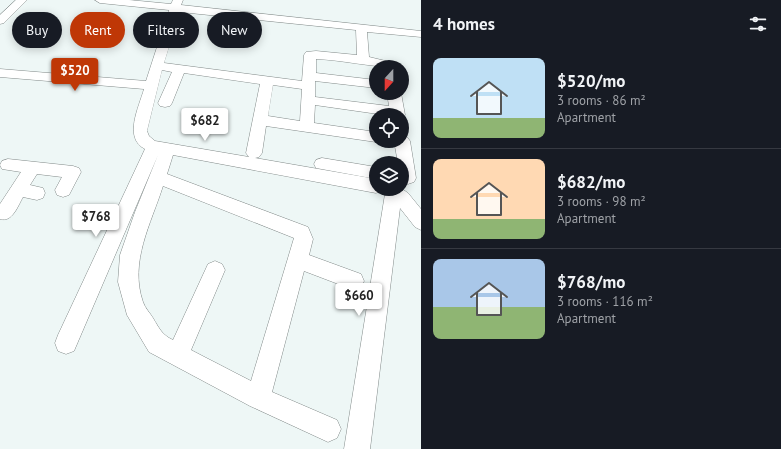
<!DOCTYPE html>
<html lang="en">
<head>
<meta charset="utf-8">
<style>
  body { margin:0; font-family:"PT Sans",sans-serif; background:#242831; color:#f1f3f6; height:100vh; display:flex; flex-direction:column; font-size:15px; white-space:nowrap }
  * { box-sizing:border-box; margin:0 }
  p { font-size:13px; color:#9ea1a6 }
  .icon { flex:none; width:22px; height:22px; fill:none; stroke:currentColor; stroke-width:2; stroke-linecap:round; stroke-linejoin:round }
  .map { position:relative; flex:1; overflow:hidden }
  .sheet { display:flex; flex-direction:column; background:#171b24; width:360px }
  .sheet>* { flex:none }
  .banner { position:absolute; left:12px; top:12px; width:349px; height:36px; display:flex; gap:8px }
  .needle { width:26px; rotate:201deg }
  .fabs { position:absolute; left:369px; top:60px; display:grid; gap:8px }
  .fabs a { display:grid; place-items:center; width:40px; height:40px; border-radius:50%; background:#171b24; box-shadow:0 2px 10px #0003; font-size:20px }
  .price { position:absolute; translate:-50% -34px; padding:0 9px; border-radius:4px; background:#fff; color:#222; font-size:13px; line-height:26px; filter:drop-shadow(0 1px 2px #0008) }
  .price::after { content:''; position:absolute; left:50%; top:24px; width:12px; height:9px; margin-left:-6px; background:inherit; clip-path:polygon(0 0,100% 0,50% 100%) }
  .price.current { background:#bf3706; color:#fff }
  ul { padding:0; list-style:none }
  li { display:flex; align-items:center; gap:12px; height:100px; padding:0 12px }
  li+li { border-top:1px solid #363941 }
  li span { display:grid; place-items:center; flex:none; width:112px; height:80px; border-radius:8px; color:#555 }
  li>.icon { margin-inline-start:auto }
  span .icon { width:48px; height:48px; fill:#fffc; stroke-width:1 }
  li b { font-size:17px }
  h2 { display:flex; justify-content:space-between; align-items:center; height:48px; padding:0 12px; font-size:17px }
  .pill { padding:0 14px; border-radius:18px; background:#171b24; box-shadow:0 2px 10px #0003; font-size:14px; line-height:36px }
  .pill.current { background:#bf3706; color:#fff }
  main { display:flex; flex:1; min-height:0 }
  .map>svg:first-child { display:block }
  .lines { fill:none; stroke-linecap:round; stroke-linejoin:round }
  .minor-casing { stroke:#828a89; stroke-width:1 }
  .minor { fill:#fff; fill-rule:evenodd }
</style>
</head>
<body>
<main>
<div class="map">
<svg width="421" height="449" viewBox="0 0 421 449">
  <rect width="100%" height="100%" fill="#eef7f6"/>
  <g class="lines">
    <g class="minor-casing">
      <g id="minor">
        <polygon points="16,0 27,0 4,23 0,24 0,15"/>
        <path d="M95,0H129L171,4L173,0H183L181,5L421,31V37L367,32L369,57L390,62L396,67C369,67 343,60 316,59V73L376,80V88L315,81V97L389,106L387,93H401L405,115L402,119V115H385L315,105L314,123L376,132V141H380L376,142L266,126L262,153L259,157L255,158L376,179V189H402L408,193L421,209V230L415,227L400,208L370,449H344L385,194L382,190L376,193L173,155L167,174L308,227L313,239L309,255L361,274L364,281L361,288L354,290L304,271L272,392L337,420L341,429L337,438L328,442L250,406L149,352L127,315L118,282L120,255L135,212L158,155L74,351L66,354L58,351L55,343L58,335L145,149C123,138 139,107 144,89L0,77V69L146,81L169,10L100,3ZM180,12L356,30L357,55L316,51L306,52L304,55L302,81L164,63ZM162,70L172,72L158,103L160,106L165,107L170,106L172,103L184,73L260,84L246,153L249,157L155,141L149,136L147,131ZM273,85L302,89L300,121L268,116ZM163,186L294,238L251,381L191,350L225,270L222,264L215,261L208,264L173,340C162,335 159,328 153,318C150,313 145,308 143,302C129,262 151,224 163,186Z"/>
        <polygon points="402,136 407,137 410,141 416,178 414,182 408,184 402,183 402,163 398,163 394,141 402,141"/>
        <polygon points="322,158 376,167 376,179 316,168 314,164 316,160"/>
        <path d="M8,159L73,166L79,168L81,172L69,195L63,197L57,195L55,190L62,177L37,174L30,185L43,188L45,193L43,198L37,200L23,197C18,206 12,223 0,219V204L21,172L2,169L0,165L2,161Z"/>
      </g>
    </g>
    <use href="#minor" class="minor"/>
  </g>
</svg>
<div class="fabs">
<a><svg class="needle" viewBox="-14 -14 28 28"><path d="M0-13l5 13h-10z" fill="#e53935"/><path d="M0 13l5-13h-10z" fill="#9ea1a6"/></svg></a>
<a><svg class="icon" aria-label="locate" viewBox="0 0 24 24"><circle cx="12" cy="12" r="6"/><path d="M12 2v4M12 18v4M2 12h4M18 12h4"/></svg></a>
<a><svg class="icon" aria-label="layers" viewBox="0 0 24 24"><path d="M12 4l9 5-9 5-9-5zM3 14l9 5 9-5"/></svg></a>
</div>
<b class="price current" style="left:75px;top:92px">$520</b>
<b class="price" style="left:205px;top:142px">$682</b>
<b class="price" style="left:96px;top:238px">$768</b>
<b class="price" style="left:359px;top:317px">$660</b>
<div class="banner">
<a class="pill">Buy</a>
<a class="pill current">Rent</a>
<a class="pill">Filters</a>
<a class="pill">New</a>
</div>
</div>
<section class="sheet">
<h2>4 homes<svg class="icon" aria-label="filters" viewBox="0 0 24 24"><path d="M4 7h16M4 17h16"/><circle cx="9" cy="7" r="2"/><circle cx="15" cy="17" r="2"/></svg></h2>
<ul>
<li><span style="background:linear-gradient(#bfe0f5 75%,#8fb573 0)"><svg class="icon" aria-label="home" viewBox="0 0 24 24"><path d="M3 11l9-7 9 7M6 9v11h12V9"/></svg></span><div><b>$520/mo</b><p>3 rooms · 86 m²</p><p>Apartment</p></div></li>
<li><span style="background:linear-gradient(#ffd9b3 75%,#8fb573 0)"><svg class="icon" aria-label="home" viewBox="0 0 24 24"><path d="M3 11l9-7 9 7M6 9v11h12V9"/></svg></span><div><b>$682/mo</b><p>3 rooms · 98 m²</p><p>Apartment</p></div></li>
<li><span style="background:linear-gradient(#a9c7e8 60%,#8fb573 0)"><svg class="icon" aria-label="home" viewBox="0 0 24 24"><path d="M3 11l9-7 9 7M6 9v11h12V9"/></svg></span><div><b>$768/mo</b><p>3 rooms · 116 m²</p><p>Apartment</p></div></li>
</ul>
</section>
</main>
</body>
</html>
